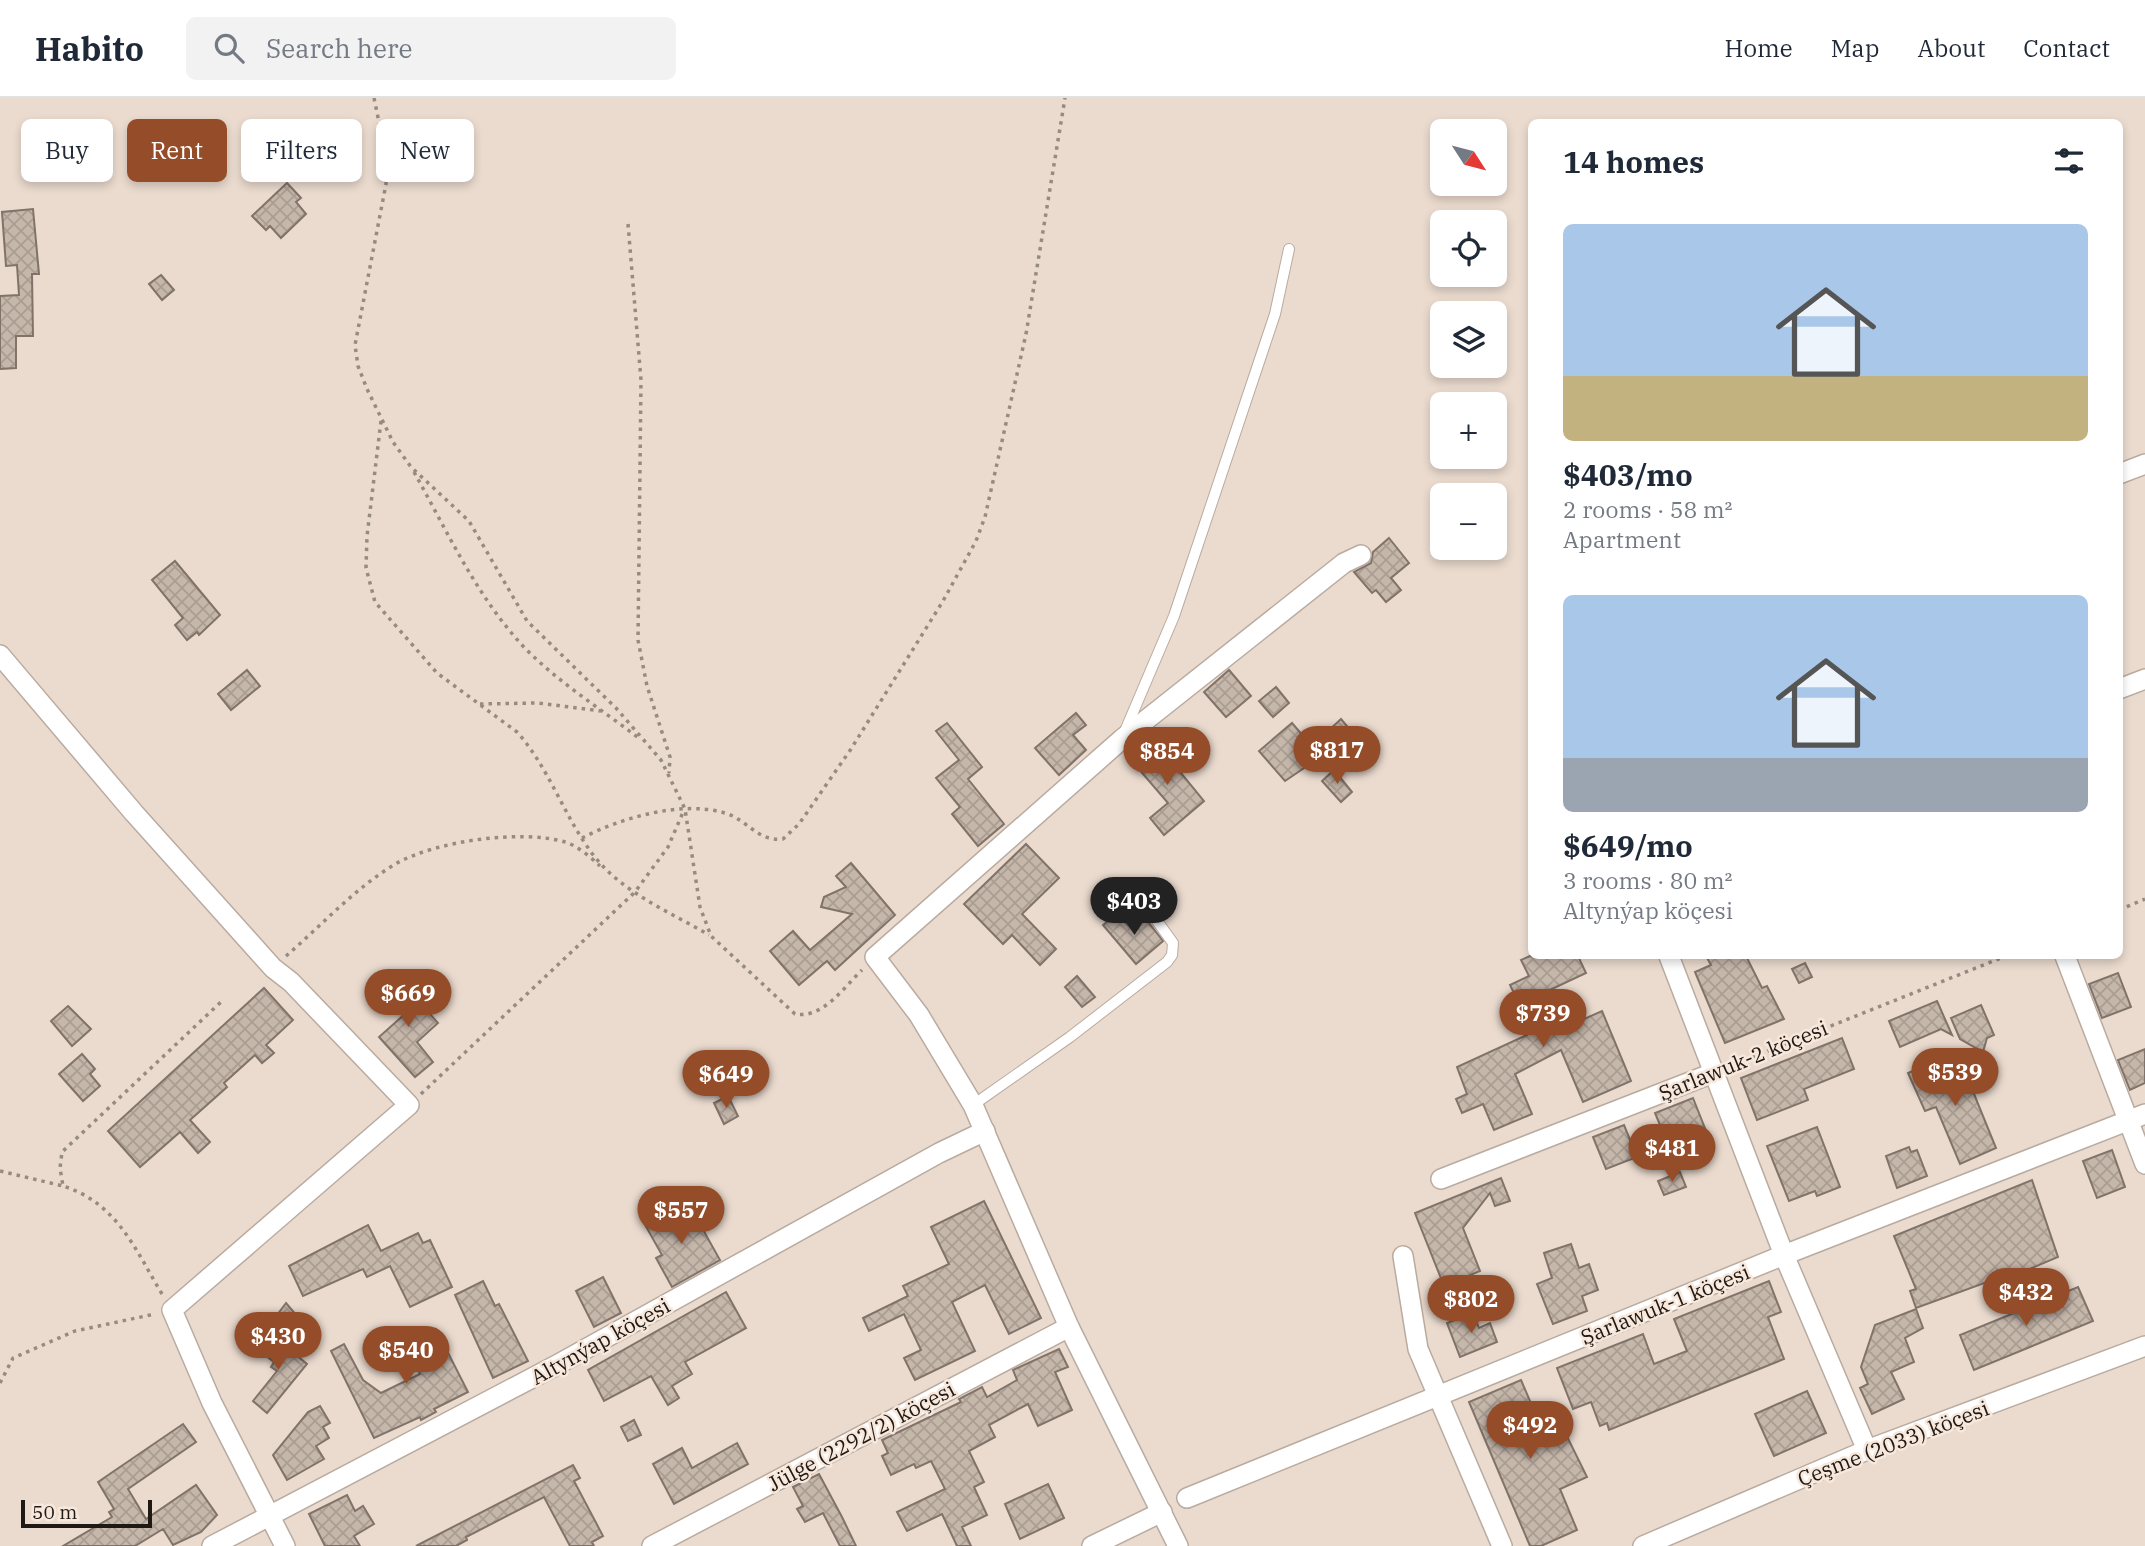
<!DOCTYPE html>
<html lang="en">
<head>
<meta charset="utf-8">
<style>
  body { margin:0; font-family:"IBM Plex Serif",serif; background:#f2f2f3; color:#1f2937; height:100vh; display:flex; flex-direction:column; font-size:26px; white-space:nowrap }
  * { box-sizing:border-box; margin:0 }
  p { font-size:23px; color:#747a83 }
  .icon { flex:none; width:38px; height:38px; fill:none; stroke:currentColor; stroke-width:2; stroke-linecap:round; stroke-linejoin:round }
  .map { position:relative; flex:1; overflow:hidden }
  .panel { position:absolute; left:1528px; top:21px; width:595px; height:840px; display:flex; flex-direction:column; background:#fff; border-radius:10px; box-shadow:0 4px 10px #0003 }
  .panel>* { flex:none }
  .banner { position:absolute; left:21px; top:21px; width:665px; height:63px; display:flex; gap:14px }
  .needle { width:46px; rotate:126deg }
  .fabs { position:absolute; left:1430px; top:21px; display:grid; gap:14px }
  .fabs a { display:grid; place-items:center; width:77px; height:77px; border-radius:10px; background:#fff; box-shadow:0 4px 10px #0003; font-size:35px }
  .scale { position:absolute; left:21px; bottom:18px; width:131px; box-sizing:border-box; padding-left:7px; border:4px solid #1e1914; border-top:0; font-size:19px; line-height:24px; white-space:nowrap; color:#1e1914; -webkit-text-stroke:5px #f8e8dc; paint-order:stroke }
  .price { position:absolute; translate:-50% -60px; padding:0 16px; border-radius:24px; background:#944d28; color:#fff; font-size:23px; line-height:46px; filter:drop-shadow(0 2px 4px #0008) }
  .price::after { content:''; position:absolute; left:50%; top:42px; width:21px; height:16px; margin-left:-10px; background:inherit; clip-path:polygon(0 0,100% 0,50% 100%) }
  .price.on { background:#222; color:#fff }
  ul { padding:0; list-style:none }
  li { display:grid; align-content:center; gap:14px; height:371px; padding:0 35px }
  li span { display:grid; place-items:center; height:217px; border-radius:10px; color:#555 }
  li>.icon { margin-inline-start:auto }
  span .icon { width:126px; height:126px; fill:#fffc; stroke-width:1 }
  li b { font-size:30px }
  h2 { display:flex; justify-content:space-between; align-items:center; height:84px; padding:0 35px; font-size:30px }
  .tag { padding:0 24px; border-radius:10px; background:#fff; box-shadow:0 4px 10px #0003; font-size:24px; line-height:63px }
  .tag.on { background:#944d28; color:#fff }
  header { display:flex; align-items:center; gap:42px; box-sizing:border-box; height:98px; padding:0 35px; background:#fff; border-bottom:2px solid #e0e1e3 }
  header strong { font-size:33px }
  nav { display:flex; gap:38px; margin-inline-start:auto; font-size:24px }
  .search { width:490px; height:63px; background:#f2f2f3; display:flex; align-items:center; gap:18px; box-sizing:border-box; padding:0 24px; border-radius:10px; color:#747a83; font-size:26px }
  .map>svg:first-child { display:block }
  .building { fill:url(#building-cross-hatch); stroke:#817369; stroke-width:2 }
  .lines { fill:none; stroke-linecap:round; stroke-linejoin:round }
  .lane-casing { stroke:#b9ab9f; stroke-width:12 }
  .street-casing { stroke:#b9ab9f; stroke-width:22 }
  .path { stroke:#968b81; stroke-width:3.5; stroke-dasharray:3.5 5; stroke-linecap:butt }
  .lane { stroke:#fff; stroke-width:10 }
  .street { stroke:#fff; stroke-width:19 }
  .labels { text-anchor:middle; dominant-baseline:central; stroke-width:5; stroke-linejoin:round; paint-order:stroke }
  .street-label { font-size:21px; fill:#1e1914; stroke:#f8e8dc }
</style>
</head>
<body>
<header>
<strong>Habito</strong>
<div class="search"><svg class="icon" aria-label="search" viewBox="0 0 24 24"><circle cx="10" cy="10" r="6"/><path d="M15 15l6 6"/></svg>Search here</div>
<nav><a>Home</a><a>Map</a><a>About</a><a>Contact</a></nav>
</header>
<div class="map">
<svg width="2145" height="1448" viewBox="0 0 2145 1448">
  <defs>
    <pattern id="building-cross-hatch" width="8" height="8" patternUnits="userSpaceOnUse" patternTransform="scale(1.75)"><rect width="8" height="8" fill="#c6b7ab"/><path d="M0 0l8 8M0 8l8-8" fill="none" stroke="#aa9d92"/></pattern>
  </defs>
  <rect width="100%" height="100%" fill="#ebdbcf"/>
  <g class="building">
    <polygon points="287,85 301,100 296,104 306,116 281,140 270,128 266,132 252,118"/>
    <polygon points="33,111 39,176 32,176 33,238 16,238 16,270 0,271 0,198 19,197 17,167 6,168 2,114"/>
    <polygon points="161,177 174,192 162,202 149,186"/>
    <polygon points="1389,440 1409,465 1391,480 1401,492 1386,504 1376,492 1372,495 1354,474 1371,465 1373,454"/>
    <polygon points="175,463 220,517 199,537 197,534 187,542 175,527 183,520 152,482"/>
    <polygon points="247,572 260,588 231,612 218,596"/>
    <polygon points="1229,572 1251,598 1226,619 1204,594"/>
    <polygon points="1276,589 1289,605 1273,619 1259,603"/>
    <polygon points="1076,615 1086,627 1073,637 1086,652 1059,677 1035,650"/>
    <polygon points="1341,621 1351,633 1338,645 1328,633"/>
    <polygon points="947,625 982,669 968,681 1004,726 978,748 952,716 960,709 936,680 959,662 936,633"/>
    <polygon points="1292,625 1304,639 1309,635 1318,645 1304,658 1310,666 1285,683 1259,653"/>
    <polygon points="1154,642 1204,703 1164,737 1150,720 1168,705 1131,662"/>
    <polygon points="1334,672 1352,694 1341,704 1322,683"/>
    <polygon points="1026,746 1059,780 1022,816 1056,851 1040,867 1012,837 1003,846 964,806"/>
    <polygon points="851,765 895,817 835,872 827,863 799,887 770,853 793,833 810,852 852,816 821,809 824,799 846,789 836,778"/>
    <polygon points="1116,816 1132,831 1145,820 1163,843 1136,866 1103,827"/>
    <polygon points="1530,858 1578,858 1586,875 1539,897 1555,934 1602,913 1631,983 1583,1004 1561,952 1515,976 1532,1016 1494,1032 1483,1006 1462,1015 1456,1001 1467,996 1457,969 1527,937 1523,926 1528,924 1510,887 1529,878 1521,862"/>
    <polygon points="1706,858 1746,858 1762,890 1767,888 1784,921 1725,945 1695,874 1711,867"/>
    <polygon points="1805,865 1812,879 1799,885 1792,871"/>
    <polygon points="2118,875 2131,909 2102,920 2089,886"/>
    <polygon points="395,877 438,925 417,944 433,964 415,979 379,939 406,915 383,888"/>
    <polygon points="1077,878 1095,899 1082,909 1065,889"/>
    <polygon points="264,890 293,922 266,947 274,955 262,965 255,957 224,985 227,989 190,1022 210,1044 198,1055 180,1034 140,1069 108,1033"/>
    <polygon points="1937,903 1952,937 1941,931 1900,949 1889,923"/>
    <polygon points="1981,907 1994,937 1987,940 1983,954 1960,941 1951,920"/>
    <polygon points="68,908 91,931 72,948 51,923"/>
    <polygon points="1842,940 1854,971 1804,991 1808,1002 1757,1022 1741,980"/>
    <polygon points="2145,951 2145,985 2130,992 2118,962"/>
    <polygon points="82,956 95,971 90,976 100,988 83,1003 59,976"/>
    <polygon points="1959,959 1996,1050 1960,1066 1936,1009 1925,1013 1908,975 1922,969 1924,974"/>
    <polygon points="703,967 713,983 695,994 686,978"/>
    <polygon points="728,998 738,1018 724,1026 714,1005"/>
    <polygon points="1693,1000 1710,1043 1673,1058 1655,1015"/>
    <polygon points="1624,1027 1637,1059 1606,1071 1593,1039"/>
    <polygon points="1817,1029 1840,1089 1817,1098 1815,1093 1789,1103 1767,1048"/>
    <polygon points="1909,1049 1911,1054 1917,1052 1927,1078 1897,1090 1886,1058"/>
    <polygon points="2112,1052 2125,1089 2097,1100 2083,1063"/>
    <polygon points="1680,1074 1686,1089 1664,1097 1658,1083"/>
    <polygon points="1501,1080 1510,1103 1495,1108 1490,1095 1463,1130 1480,1173 1444,1188 1415,1115"/>
    <polygon points="2032,1082 2058,1159 1999,1184 1998,1180 1916,1210 1910,1193 1916,1191 1894,1138"/>
    <polygon points="984,1103 1041,1220 1009,1236 985,1187 952,1204 975,1253 915,1282 904,1260 921,1252 904,1216 869,1233 863,1220 908,1198 903,1188 949,1166 931,1129"/>
    <polygon points="680,1106 694,1132 701,1128 720,1162 672,1189 656,1160 662,1157 644,1125"/>
    <polygon points="368,1127 381,1153 418,1135 423,1145 430,1142 452,1189 410,1209 390,1168 367,1179 363,1171 303,1198 289,1168"/>
    <polygon points="1571,1146 1579,1170 1589,1166 1598,1192 1582,1198 1587,1213 1553,1226 1537,1186 1552,1180 1544,1155"/>
    <polygon points="603,1179 621,1215 594,1229 576,1193"/>
    <polygon points="483,1183 495,1208 499,1206 528,1263 493,1280 455,1197"/>
    <polygon points="1769,1183 1781,1214 1768,1219 1784,1261 1609,1332 1607,1325 1600,1328 1591,1304 1573,1311 1557,1270 1643,1236 1654,1266 1687,1253 1674,1221"/>
    <polygon points="2078,1189 2093,1223 1974,1272 1960,1237"/>
    <polygon points="726,1194 746,1230 685,1264 692,1276 672,1288 679,1300 668,1307 651,1278 604,1303 588,1272"/>
    <polygon points="286,1205 297,1218 281,1239 268,1229"/>
    <polygon points="1916,1211 1923,1230 1905,1240 1914,1264 1891,1274 1904,1301 1872,1316 1860,1290 1868,1286 1861,1269 1875,1227"/>
    <polygon points="1473,1215 1479,1230 1490,1225 1497,1244 1460,1259 1447,1225"/>
    <polygon points="436,1231 468,1294 434,1311 436,1314 421,1322 420,1319 374,1340 331,1253 344,1246 363,1282 381,1295 420,1276 406,1246"/>
    <polygon points="269,1235 307,1266 267,1315 253,1303 277,1273 271,1269 274,1264 257,1251"/>
    <polygon points="1059,1251 1068,1269 1055,1274 1072,1312 1038,1328 1028,1306 989,1327 995,1339 969,1353 984,1384 974,1389 987,1417 962,1429 971,1448 957,1448 942,1416 907,1433 897,1414 945,1391 931,1363 916,1370 914,1366 891,1377 882,1358 888,1355 882,1342 961,1304 959,1301 982,1289 987,1299 1017,1282 1013,1272"/>
    <polygon points="1521,1282 1539,1324 1556,1316 1587,1379 1560,1391 1577,1432 1541,1448 1530,1448 1469,1304"/>
    <polygon points="1807,1293 1826,1335 1774,1358 1755,1316"/>
    <polygon points="320,1308 330,1325 323,1329 329,1340 316,1348 324,1361 287,1382 273,1357 308,1314"/>
    <polygon points="634,1322 641,1337 628,1343 621,1329"/>
    <polygon points="183,1326 196,1344 128,1391 146,1421 196,1387 217,1417 201,1434 173,1447 163,1431 135,1448 63,1448 112,1419 109,1414 114,1411 98,1384"/>
    <polygon points="737,1345 748,1366 674,1406 653,1366 682,1350 692,1370"/>
    <polygon points="573,1367 580,1380 574,1383 603,1438 592,1444 594,1448 570,1448 544,1399 466,1439 467,1442 456,1448 416,1448"/>
    <polygon points="819,1376 842,1419 856,1448 840,1448 823,1415 805,1424 797,1411 803,1408 793,1389"/>
    <polygon points="1048,1386 1064,1420 1020,1441 1005,1406"/>
    <polygon points="347,1397 355,1413 363,1408 374,1426 354,1438 360,1448 325,1448 309,1416"/>
  </g>
  <g class="lines">
    <g class="lane-casing">
      <g id="lane">
        <polyline points="1125,633 1174,518 1275,216 1289,151"/>
        <polyline points="973,1007 1070,939 1167,864 1172,857 1173,845 1147,809"/>
      </g>
    </g>
    <g class="street-casing">
      <g id="street">
        <polyline points="2119,376 2145,366"/>
        <polyline points="0,557 134,715 273,870 291,884 409,1007 172,1212 212,1305 285,1448"/>
        <polyline points="2119,591 2145,581"/>
        <polyline points="1669,858 1784,1157 1867,1352"/>
        <polyline points="2065,858 2145,1066"/>
        <polyline points="1441,1081 1713,975"/>
        <polyline points="1403,1158 1418,1251 1502,1448"/>
        <polyline points="1187,1400 1784,1157 2145,1016"/>
        <polyline points="212,1448 553,1269 939,1055 985,1033"/>
        <polyline points="652,1448 1069,1229"/>
        <polyline points="1092,1448 1162,1414"/>
        <polyline points="1178,1448 1069,1229 973,1007 919,917 875,859 1122,641 1344,465 1361,457"/>
        <polyline points="1643,1448 1867,1352 2145,1248"/>
      </g>
    </g>
    <g class="path">
      <path d="M374,0L387,63L386,86L355,247L358,268L367,291L393,344L411,369L469,423L527,523L616,610L661,662L685,711L700,809L711,838L795,916C823,921 843,890 862,872"/>
      <polyline points="628,126 641,282 638,542 647,588 670,659 669,675"/>
      <path d="M381,323L367,438L366,470L375,504L437,575L517,634C550,671 564,719 594,758C623,795 670,814 709,837"/>
      <path d="M414,374C447,433 476,497 522,547C556,583 601,611 640,641"/>
      <polyline points="480,606 538,605 601,613"/>
      <path d="M582,740C621,720 681,702 725,715C747,721 757,744 783,741L799,726L851,651L943,503L976,443L985,419L1026,236L1065,0"/>
      <polyline points="2119,812 2145,801"/>
      <path d="M286,858C322,827 356,789 397,765C437,743 521,731 565,744C578,748 590,759 600,768"/>
      <polyline points="1728,969 2006,858"/>
      <polyline points="421,996 635,794 668,749 684,712"/>
      <polyline points="0,1073 63,1088"/>
      <path d="M162,1196C135,1151 117,1105 63,1088L60,1070L62,1054L223,902"/>
      <polyline points="0,1285 13,1260 75,1233 155,1216"/>
    </g>
    <use href="#lane" class="lane"/>
    <use href="#street" class="street"/>
  </g>
  <g class="labels">
    <g class="street-label">
      <text transform="translate(1743 962) rotate(-22)">Şarlawuk-2 köçesi</text>
      <text transform="translate(1665 1206) rotate(-22)">Şarlawuk-1 köçesi</text>
      <text transform="translate(600 1243) rotate(-29)">Altynýap köçesi</text>
      <text transform="translate(861 1338) rotate(-28)">Jülge (2292/2) köçesi</text>
      <text transform="translate(1893 1345) rotate(-21)">Çeşme (2033) köçesi</text>
    </g>
  </g>
</svg>
<div class="fabs">
<a><svg class="needle" viewBox="-14 -14 28 28"><path d="M0-13l5 13h-10z" fill="#e53935"/><path d="M0 13l5-13h-10z" fill="#747a83"/></svg></a>
<a><svg class="icon" aria-label="locate" viewBox="0 0 24 24"><circle cx="12" cy="12" r="6"/><path d="M12 2v4M12 18v4M2 12h4M18 12h4"/></svg></a>
<a><svg class="icon" aria-label="layers" viewBox="0 0 24 24"><path d="M12 4l9 5-9 5-9-5zM3 14l9 5 9-5"/></svg></a>
<a>+</a>
<a>−</a>
</div>
<div class="scale">50 m</div>
<b class="price" style="left:1337px;top:688px">$817</b>
<b class="price" style="left:1167px;top:689px">$854</b>
<b class="price on" style="left:1134px;top:839px">$403</b>
<b class="price" style="left:408px;top:931px">$669</b>
<b class="price" style="left:1543px;top:951px">$739</b>
<b class="price" style="left:1955px;top:1010px">$539</b>
<b class="price" style="left:726px;top:1012px">$649</b>
<b class="price" style="left:1672px;top:1086px">$481</b>
<b class="price" style="left:681px;top:1148px">$557</b>
<b class="price" style="left:2026px;top:1230px">$432</b>
<b class="price" style="left:1471px;top:1237px">$802</b>
<b class="price" style="left:278px;top:1274px">$430</b>
<b class="price" style="left:406px;top:1288px">$540</b>
<b class="price" style="left:1530px;top:1363px">$492</b>
<div class="banner">
<a class="tag">Buy</a>
<a class="tag on">Rent</a>
<a class="tag">Filters</a>
<a class="tag">New</a>
</div>
<section class="panel">
<h2>14 homes<svg class="icon" aria-label="filters" viewBox="0 0 24 24"><path d="M4 7h16M4 17h16"/><circle cx="9" cy="7" r="2"/><circle cx="15" cy="17" r="2"/></svg></h2>
<ul>
<li><span style="background:linear-gradient(#a9c7e8 70%,#c2b280 0)"><svg class="icon" aria-label="home" viewBox="0 0 24 24"><path d="M3 11l9-7 9 7M6 9v11h12V9"/></svg></span><div><b>$403/mo</b><p>2 rooms · 58 m²</p><p>Apartment</p></div></li>
<li><span style="background:linear-gradient(#a9c7e8 75%,#9aa5b1 0)"><svg class="icon" aria-label="home" viewBox="0 0 24 24"><path d="M3 11l9-7 9 7M6 9v11h12V9"/></svg></span><div><b>$649/mo</b><p>3 rooms · 80 m²</p><p>Altynýap köçesi</p></div></li>
</ul>
</section>
</div>
</body>
</html>
